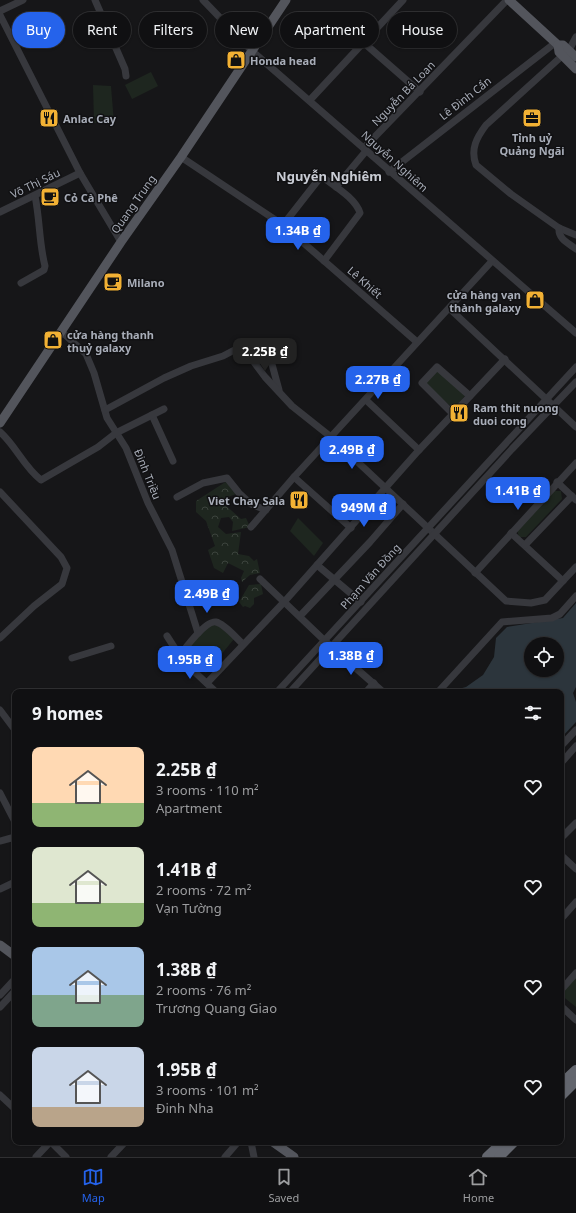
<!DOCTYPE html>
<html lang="en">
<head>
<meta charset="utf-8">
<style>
  body { margin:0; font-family:"Noto Sans",sans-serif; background:#19191b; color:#f1f3f6; height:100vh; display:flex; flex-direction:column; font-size:15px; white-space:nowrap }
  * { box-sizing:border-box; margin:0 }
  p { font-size:13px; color:#9c9d9f }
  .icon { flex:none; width:22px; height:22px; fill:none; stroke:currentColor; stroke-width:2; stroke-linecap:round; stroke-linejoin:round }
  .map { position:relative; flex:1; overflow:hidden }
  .side { position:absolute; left:12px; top:689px; width:552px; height:456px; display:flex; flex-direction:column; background:#101012; border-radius:8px; box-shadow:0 1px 3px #0004,0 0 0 1px #303032 }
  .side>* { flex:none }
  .top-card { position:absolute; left:12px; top:12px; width:552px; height:36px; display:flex; gap:8px }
  .controls { position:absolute; left:524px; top:637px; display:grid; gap:8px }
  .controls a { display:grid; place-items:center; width:40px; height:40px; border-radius:50%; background:#101012; box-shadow:0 1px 3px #0004,0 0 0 1px #303032; font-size:20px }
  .price { position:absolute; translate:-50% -34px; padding:0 9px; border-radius:8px; background:#2563eb; color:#fff; font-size:13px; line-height:26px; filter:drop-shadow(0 1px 2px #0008) }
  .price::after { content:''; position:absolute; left:50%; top:24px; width:12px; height:9px; margin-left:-6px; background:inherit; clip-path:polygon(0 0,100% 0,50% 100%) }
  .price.active { background:#222; color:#fff }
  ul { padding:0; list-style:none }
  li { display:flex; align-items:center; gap:12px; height:100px; padding:0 20px }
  li span { display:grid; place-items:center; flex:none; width:112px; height:80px; border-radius:8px; color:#555 }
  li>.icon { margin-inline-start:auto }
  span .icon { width:48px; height:48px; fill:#fffc; stroke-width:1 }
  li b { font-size:17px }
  h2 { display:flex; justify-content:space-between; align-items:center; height:48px; padding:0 20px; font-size:17px }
  .pill { padding:0 14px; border-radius:18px; background:#101012; box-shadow:0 1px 3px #0004,0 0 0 1px #303032; font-size:14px; line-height:36px }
  .pill.active { background:#2563eb; color:#fff }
  .dock { display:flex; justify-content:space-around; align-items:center; height:56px; border-top:1px solid #303032; background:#101012; font-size:11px; color:#9c9d9f }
  .dock a { display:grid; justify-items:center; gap:2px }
  .dock .active { color:#2563eb }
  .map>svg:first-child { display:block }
  .forest { fill:url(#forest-crowns) }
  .park { fill:#1e261f }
  .water { fill:#2c353c; fill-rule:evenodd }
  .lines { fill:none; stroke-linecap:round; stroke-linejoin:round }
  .minor { stroke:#37383d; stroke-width:7 }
  .major { stroke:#53555c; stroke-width:9 }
  .highway { stroke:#63666e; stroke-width:10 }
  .labels { text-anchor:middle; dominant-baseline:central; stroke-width:3; stroke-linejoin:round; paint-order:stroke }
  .poi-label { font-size:11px; font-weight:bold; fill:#a8adb8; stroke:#111113; text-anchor:start }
  .street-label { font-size:11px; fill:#a8adb8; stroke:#111113 }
  .quarter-label { font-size:13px; font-weight:bold; fill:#c9ccd4; stroke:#111113 }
</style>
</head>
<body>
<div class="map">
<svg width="576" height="1157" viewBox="0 0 576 1157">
  <defs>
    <pattern id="forest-crowns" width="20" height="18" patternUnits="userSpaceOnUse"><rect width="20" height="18" fill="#1e261f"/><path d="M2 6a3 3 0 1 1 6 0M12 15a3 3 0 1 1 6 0" fill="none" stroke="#3c433d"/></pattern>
  </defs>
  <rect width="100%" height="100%" fill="#161618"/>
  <g class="forest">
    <polygon points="227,481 236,494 228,497 223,503 241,519 246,518 250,527 232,531 233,522 229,517 221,518 218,527 226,534 241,532 238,554 249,556 254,561 257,559 260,573 250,575 242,582 241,578 244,571 228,563 223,573 214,568 208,550 215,546 206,521 196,512 196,501"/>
    <polygon points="261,584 263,594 254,598 254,604 250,608 245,606 243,607 239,602 249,585"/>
  </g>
  <g class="park">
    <polygon points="151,72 158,86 132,99 125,85"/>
    <polygon points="93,85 111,86 114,123 94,123"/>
    <polygon points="439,366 468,392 454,409 423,383"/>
    <polygon points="554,491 561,491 562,499 526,537 519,537 517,530"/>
    <polygon points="298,518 323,543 314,556 290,531"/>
    <polygon points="212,620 234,639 206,673 179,655"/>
    <polygon points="576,974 576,1007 561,995 561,991"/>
  </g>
  <path class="water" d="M576,603V687L573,693L576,702V722L561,738V692H447L466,687L483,675L494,657L496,638L507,627L563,618ZM531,644H557V670H531Z"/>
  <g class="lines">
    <g class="minor">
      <polyline points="95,0 125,69 126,76"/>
      <polyline points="203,0 252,51 576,333"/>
      <polyline points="0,11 23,0"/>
      <polyline points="0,15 80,173 121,242"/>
      <polyline points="363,42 420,92"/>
      <polyline points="569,50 576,37"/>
      <path d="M563,55L486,125C477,137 470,149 476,165L511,194L559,228L576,235"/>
      <polyline points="310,100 403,0"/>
      <polyline points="364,148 507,0"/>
      <polyline points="181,157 283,225 417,342"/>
      <polyline points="389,172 555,43"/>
      <polyline points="336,187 366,151"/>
      <polyline points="0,212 80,173"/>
      <path d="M283,225L319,179L324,178C336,187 356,199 360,213L324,261"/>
      <path d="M559,228C558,239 568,243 576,249"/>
      <path d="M21,283L44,270L45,266C39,243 40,220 35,196"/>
      <polyline points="450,309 576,427"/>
      <polyline points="62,332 86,354 94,373 107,418 126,448 148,503 172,550 198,633"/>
      <polyline points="267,346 279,390"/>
      <polyline points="366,400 419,450"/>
      <polyline points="105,410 164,378 191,366 223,356 242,346 265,377 292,406 331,437 506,601 531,603 545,600 576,567"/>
      <polyline points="453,414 422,383 437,367 470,396"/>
      <polyline points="152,415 173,461"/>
      <path d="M0,432C16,446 24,467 41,480L98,447L116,433L164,409"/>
      <polyline points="294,477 351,528"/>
      <polyline points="557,482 576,500"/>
      <polyline points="0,492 61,557 67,568 62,584 34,606 0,638"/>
      <polyline points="177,497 203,483 227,478 239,493 251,504 266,510"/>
      <polyline points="251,527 294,477 492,261"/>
      <polyline points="511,533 563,581"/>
      <polyline points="525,545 572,496"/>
      <polyline points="317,565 361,602"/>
      <polyline points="475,573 576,463"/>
      <polyline points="260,579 325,641 383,692"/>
      <polyline points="300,616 370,542 403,504"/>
      <polyline points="167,636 183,661 216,692"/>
      <path d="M180,656C185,648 206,620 216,622C225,624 236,638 243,644"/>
      <polyline points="72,658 111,646"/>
      <polyline points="207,683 285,601 419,450 505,359"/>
      <polyline points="277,692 576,367"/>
      <polyline points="290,692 512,449 576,382"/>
      <polyline points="366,692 374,683"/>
      <polyline points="438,692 502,622 552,618 560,614 576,596"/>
      <polyline points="0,710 15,730"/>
      <polyline points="561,746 576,730"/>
      <polyline points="561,763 576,746"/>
      <polyline points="0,793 15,822"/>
      <polyline points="561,838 576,823"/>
      <polyline points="0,841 15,837"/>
      <polyline points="561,855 576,869"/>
      <polyline points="0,889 15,882"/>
      <polyline points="561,919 576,902"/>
      <polyline points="561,990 576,973"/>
      <polyline points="0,995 15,979"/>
      <polyline points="561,1006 576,1020"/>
      <polyline points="0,1007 15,991"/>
      <polyline points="0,1095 15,1109"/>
      <polyline points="51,1142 66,1157"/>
      <polyline points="251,1142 254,1157"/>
      <polyline points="36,1157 50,1142"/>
      <polyline points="111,1157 125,1142"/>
      <polyline points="225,1157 238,1142"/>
    </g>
    <g class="major">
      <polyline points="509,0 558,45 563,45 576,57"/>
      <polyline points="558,45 559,52 576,69"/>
      <polyline points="0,423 121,242 181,157 286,0"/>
      <polyline points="0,945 15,956"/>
      <polyline points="273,1142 294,1157"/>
    </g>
    <g class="highway">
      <polyline points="561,1084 576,1070"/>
      <polyline points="561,1096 576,1081"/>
      <polyline points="487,1157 503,1142"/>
      <polyline points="499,1157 514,1142"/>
    </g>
  </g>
  <defs>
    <g id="shop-square" transform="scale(1)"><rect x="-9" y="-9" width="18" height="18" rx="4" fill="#f2b134" stroke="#111113"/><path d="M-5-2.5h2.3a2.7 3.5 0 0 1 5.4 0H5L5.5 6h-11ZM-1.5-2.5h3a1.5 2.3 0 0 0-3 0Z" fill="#111"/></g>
    <g id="restaurant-square" transform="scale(1)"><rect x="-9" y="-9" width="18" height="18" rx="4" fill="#f2b134" stroke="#111113"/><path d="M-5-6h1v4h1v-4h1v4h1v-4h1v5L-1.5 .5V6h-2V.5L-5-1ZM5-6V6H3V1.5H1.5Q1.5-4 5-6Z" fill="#111"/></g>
    <g id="office-square" transform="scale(1)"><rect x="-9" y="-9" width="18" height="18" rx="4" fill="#f2b134" stroke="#111113"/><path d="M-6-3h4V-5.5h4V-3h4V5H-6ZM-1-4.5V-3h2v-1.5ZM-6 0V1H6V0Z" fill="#111"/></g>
    <g id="cafe-square" transform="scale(1)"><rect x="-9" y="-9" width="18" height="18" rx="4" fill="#f2b134" stroke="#111113"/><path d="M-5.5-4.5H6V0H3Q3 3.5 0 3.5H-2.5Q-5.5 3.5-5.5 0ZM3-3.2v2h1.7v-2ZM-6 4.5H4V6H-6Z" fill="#111"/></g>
  </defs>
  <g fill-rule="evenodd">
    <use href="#shop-square" x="236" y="60"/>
    <use href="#restaurant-square" x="49" y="118"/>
    <use href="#office-square" x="532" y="118"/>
    <use href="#cafe-square" x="50" y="197"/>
    <use href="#cafe-square" x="113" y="282"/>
    <use href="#shop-square" x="535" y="300"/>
    <use href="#shop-square" x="53" y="340"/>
    <use href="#restaurant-square" x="459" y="413"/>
    <use href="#restaurant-square" x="299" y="500"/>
  </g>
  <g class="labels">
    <g class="poi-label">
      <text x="250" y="60">Honda head</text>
      <text x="63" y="118">Anlac Cay</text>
      <text x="532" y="137" text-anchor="middle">Tỉnh uỷ<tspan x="532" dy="13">Quảng Ngãi</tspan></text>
      <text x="64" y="197">Cỏ Cà Phê</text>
      <text x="127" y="282">Milano</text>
      <text x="521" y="294" text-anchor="end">cửa hàng vạn<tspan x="521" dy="13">thành galaxy</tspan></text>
      <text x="67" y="334">cửa hàng thanh<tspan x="67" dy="13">thuỷ galaxy</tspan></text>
      <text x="473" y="407">Ram thit nuong<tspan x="473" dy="13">duoi cong</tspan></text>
      <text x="285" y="500" text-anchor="end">Viet Chay Sala</text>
    </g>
    <g class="street-label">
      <text transform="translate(403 93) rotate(-46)">Nguyễn Bá Loan</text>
      <text transform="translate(465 98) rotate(-38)">Lê Đình Cẩn</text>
      <text transform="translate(395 161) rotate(42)">Nguyễn Nghiêm</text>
      <text transform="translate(35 183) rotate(-26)">Võ Thị Sáu</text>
      <text transform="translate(133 204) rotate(-55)">Quang Trung</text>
      <text transform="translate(365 282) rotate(41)">Lê Khiết</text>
      <text transform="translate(148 474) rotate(68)">Đinh Triều</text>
      <text transform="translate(370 576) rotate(-48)">Phạm Văn Đồng</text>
    </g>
    <g class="quarter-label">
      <text x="329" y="176">Nguyễn Nghiêm</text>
    </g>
  </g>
</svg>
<div class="controls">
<a><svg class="icon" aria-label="locate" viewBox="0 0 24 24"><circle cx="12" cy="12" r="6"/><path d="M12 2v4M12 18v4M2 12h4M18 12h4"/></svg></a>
</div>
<b class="price" style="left:298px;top:251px">1.34B ₫</b>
<b class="price active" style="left:265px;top:372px">2.25B ₫</b>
<b class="price" style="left:378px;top:400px">2.27B ₫</b>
<b class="price" style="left:352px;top:470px">2.49B ₫</b>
<b class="price" style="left:518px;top:511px">1.41B ₫</b>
<b class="price" style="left:364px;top:528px">949M ₫</b>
<b class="price" style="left:207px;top:614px">2.49B ₫</b>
<b class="price" style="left:351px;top:676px">1.38B ₫</b>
<b class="price" style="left:190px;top:680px">1.95B ₫</b>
<div class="top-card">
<a class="pill active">Buy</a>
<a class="pill">Rent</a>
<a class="pill">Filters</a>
<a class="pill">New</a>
<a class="pill">Apartment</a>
<a class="pill">House</a>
</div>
<section class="side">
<h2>9 homes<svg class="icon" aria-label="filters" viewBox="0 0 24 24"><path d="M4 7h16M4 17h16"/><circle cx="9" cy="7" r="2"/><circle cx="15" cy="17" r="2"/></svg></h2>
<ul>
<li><span style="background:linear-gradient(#ffd9b3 70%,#8fb573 0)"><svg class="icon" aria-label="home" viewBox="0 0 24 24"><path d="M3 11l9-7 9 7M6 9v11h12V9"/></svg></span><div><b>2.25B ₫</b><p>3 rooms · 110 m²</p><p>Apartment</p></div><svg class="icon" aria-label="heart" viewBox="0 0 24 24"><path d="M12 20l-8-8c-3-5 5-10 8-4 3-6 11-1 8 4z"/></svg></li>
<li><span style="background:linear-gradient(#dfe7d0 70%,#8fb573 0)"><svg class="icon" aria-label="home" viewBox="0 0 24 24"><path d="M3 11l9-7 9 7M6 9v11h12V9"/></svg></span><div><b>1.41B ₫</b><p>2 rooms · 72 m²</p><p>Vạn Tường</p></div><svg class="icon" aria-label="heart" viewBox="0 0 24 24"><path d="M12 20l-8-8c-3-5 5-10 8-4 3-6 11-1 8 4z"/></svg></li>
<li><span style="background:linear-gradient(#a9c7e8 60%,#7fa58c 0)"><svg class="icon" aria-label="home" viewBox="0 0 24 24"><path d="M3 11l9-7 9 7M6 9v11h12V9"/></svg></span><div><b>1.38B ₫</b><p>2 rooms · 76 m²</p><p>Trương Quang Giao</p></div><svg class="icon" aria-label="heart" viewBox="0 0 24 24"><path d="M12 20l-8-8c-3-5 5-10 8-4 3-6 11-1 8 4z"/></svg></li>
<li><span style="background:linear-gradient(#c9d6e8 75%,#b9a48a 0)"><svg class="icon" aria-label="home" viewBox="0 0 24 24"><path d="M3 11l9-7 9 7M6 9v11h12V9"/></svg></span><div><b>1.95B ₫</b><p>3 rooms · 101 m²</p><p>Đinh Nha</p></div><svg class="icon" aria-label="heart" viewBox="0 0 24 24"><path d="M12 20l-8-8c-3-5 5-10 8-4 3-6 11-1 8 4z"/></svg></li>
</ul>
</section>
</div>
<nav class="dock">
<a class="active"><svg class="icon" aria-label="map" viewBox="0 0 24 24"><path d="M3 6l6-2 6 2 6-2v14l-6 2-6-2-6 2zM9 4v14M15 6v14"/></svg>Map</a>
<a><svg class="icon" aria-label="saved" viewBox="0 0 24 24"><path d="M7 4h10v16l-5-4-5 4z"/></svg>Saved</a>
<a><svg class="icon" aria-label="home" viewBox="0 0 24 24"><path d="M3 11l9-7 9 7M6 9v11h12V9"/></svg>Home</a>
</nav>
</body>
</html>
